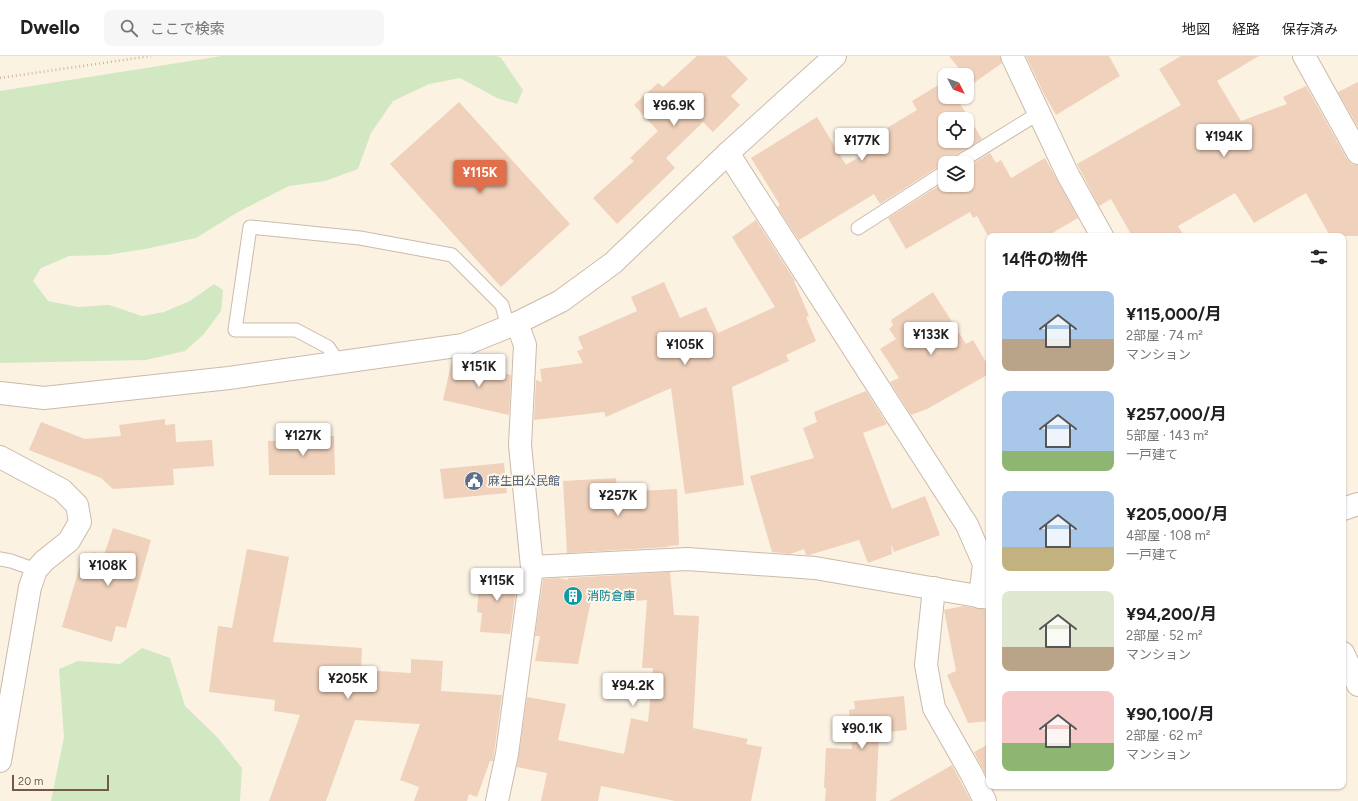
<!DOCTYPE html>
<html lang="ja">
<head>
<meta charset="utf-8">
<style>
  body { margin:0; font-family:Figtree,"Noto Sans JP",sans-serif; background:#f6f6f6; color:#202124; height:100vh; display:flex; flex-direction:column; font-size:15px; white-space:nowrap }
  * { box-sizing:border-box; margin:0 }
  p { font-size:13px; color:#757577 }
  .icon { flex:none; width:22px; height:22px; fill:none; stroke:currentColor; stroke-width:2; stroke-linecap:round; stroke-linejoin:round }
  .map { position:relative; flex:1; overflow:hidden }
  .sheet { position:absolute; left:986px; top:177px; width:360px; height:556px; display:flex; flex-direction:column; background:#fff; border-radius:8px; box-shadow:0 1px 3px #0004 }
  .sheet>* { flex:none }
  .needle { width:26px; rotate:132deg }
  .controls { position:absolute; left:938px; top:12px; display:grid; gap:8px }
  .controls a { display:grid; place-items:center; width:36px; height:36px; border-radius:8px; background:#fff; box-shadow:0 1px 3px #0004; font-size:20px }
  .scale { position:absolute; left:12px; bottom:10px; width:97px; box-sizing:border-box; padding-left:4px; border:2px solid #72594a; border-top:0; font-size:11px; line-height:14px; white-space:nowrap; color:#72594a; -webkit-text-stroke:3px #fef6e8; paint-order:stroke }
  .price { position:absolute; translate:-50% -34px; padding:0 9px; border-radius:4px; background:#fff; color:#222; font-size:13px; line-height:26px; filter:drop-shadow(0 1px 2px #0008) }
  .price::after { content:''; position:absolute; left:50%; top:24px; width:12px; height:9px; margin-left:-6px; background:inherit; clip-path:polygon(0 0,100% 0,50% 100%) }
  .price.current { background:#e16f4b; color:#fff }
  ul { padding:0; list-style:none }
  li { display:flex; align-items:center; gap:12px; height:100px; padding:0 16px }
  li span { display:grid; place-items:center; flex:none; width:112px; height:80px; border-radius:8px; color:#555 }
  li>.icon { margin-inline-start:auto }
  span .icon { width:48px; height:48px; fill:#fffc; stroke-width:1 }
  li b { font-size:17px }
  h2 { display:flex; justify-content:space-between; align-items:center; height:48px; padding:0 16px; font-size:17px }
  header { display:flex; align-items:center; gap:24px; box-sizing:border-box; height:56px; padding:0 20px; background:#fff; border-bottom:1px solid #e0e0e0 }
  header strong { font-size:19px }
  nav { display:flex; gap:22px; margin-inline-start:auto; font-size:14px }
  .search { width:280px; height:36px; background:#f6f6f6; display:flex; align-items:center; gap:10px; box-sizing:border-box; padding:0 14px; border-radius:8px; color:#757577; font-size:15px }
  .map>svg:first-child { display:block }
  .green { fill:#d1e8c2 }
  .building { fill:#f0d1bb; fill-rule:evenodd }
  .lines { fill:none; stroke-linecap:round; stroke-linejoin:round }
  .service-casing { stroke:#ccbaaa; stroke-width:15 }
  .minor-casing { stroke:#ccbaaa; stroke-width:24 }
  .tertiary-casing { stroke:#ccbaaa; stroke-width:24 }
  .path { stroke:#d4b49f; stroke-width:2.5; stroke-dasharray:1 3; stroke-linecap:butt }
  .service { stroke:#fff; stroke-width:13 }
  .minor { stroke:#fff; stroke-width:22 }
  .tertiary { stroke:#fff; stroke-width:22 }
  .labels { text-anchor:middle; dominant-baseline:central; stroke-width:4; stroke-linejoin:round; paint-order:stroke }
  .service-label { font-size:12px; fill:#4e5e75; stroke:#fef6e8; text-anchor:start }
  .culture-label { font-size:12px; fill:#0d838f; stroke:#fef6e8; text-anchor:start }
</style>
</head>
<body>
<header>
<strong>Dwello</strong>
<div class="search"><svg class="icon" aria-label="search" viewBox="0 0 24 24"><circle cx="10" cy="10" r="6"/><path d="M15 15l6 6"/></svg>ここで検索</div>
<nav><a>地図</a><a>経路</a><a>保存済み</a></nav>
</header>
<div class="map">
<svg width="1358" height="745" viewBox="0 0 1358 745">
  <rect width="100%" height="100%" fill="#fbf2e2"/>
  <g class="green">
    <polygon points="222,0 497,0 501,2 523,34 517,48 497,42 460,22 429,28 393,45 371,77 358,113 325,125 289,130 238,156 196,182 145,193 107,199 69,200 41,212 33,225 48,245 78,251 109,249 142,260 164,256 190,245 214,228 223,234 221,255 204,278 185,295 146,304 0,307 0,35"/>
    <polygon points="142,592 170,602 185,650 217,681 242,712 240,745 51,745 64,681 59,613 78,605 120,608"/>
  </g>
  <g class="building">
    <polygon points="697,0 726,0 748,23 731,40 740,49 713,76 703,66 666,102 675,112 617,168 593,142 634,105 630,102 658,75 634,49 658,27 663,31"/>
    <polygon points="949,0 1000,0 1002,7 971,29 967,24 967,19 964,19"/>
    <polygon points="1026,0 1109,0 1120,20 1056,59 1044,38"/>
    <polygon points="1181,0 1259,0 1217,25 1241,65 1287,48 1283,41 1306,30 1347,103 1352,108 1358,109 1358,180 1330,180 1306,137 1254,167 1235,137 1178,170 1184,180 1132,180 1111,143 1099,150 1077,108 1181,49 1159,13"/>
    <path d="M945,25V41H956L982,83L954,100L950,107H945L941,109L880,148L874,138L799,184L777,151L780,149L751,102L817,61L846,109L887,83L882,75L917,54L912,45ZM945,63H967V85H945Z"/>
    <polygon points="1358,26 1358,71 1338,36"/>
    <polygon points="459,46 570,168 501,231 390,108"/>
    <polygon points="990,97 996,107 1001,104 1011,122 1045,102 1078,162 1047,180 988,180 977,160 973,162 970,156 906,193 888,162 945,126 945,129 967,129 967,111"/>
    <polygon points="756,164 795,225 794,225 809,260 806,261 816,285 786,299 789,305 732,331 744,429 685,438 671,332 606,361 604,356 534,364 536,324 542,326 540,313 583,307 577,295 583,293 578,281 637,255 631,241 664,226 680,262 706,251 718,277 775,251 732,181"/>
    <polygon points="933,236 966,288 973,284 989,311 989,318 927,353 911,359 890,326 899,322 880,293 896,283 889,273 893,269 891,264"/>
    <polygon points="452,305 511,319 509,359 443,344"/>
    <polygon points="866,335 887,368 863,377 892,453 925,440 940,479 894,496 891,488 892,498 868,507 859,484 809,499 806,499 804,493 790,498 772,496 750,420 814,402 803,372 817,366 814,356"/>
    <polygon points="165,363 165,369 175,368 176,386 212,384 214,410 173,413 174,429 113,433 101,422 29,394 41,366 85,383 121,380 119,369"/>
    <polygon points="305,380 334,380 335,419 269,419 268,385 305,384"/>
    <polygon points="504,407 507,437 444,443 440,413"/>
    <polygon points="616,422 617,436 677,433 679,489 668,490 668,491 567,497 563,425"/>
    <polygon points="113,472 151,484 126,572 116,570 112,586 62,571 81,506 89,508 93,496 104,499"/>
    <polygon points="247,493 289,501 273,586 362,592 361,614 411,617 411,603 443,605 441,635 502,639 493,705 490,705 477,741 469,738 467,745 414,745 419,731 400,724 420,668 355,664 326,745 269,745 300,659 274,655 275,644 209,636 218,570 232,572"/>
    <polygon points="480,516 518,518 510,578 480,576 482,557 477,556"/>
    <polygon points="670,516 674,559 699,560 693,672 748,683 746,688 762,691 751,745 675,745 601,730 598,745 541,745 547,717 517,711 527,641 566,648 558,684 624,698 631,662 648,666 653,612 642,612 647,544 635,545 634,539 591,544 578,608 535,605 540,580 535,580 543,523 558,522 568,524 568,522"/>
    <polygon points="963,550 989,554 989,665 968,667 947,619 956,615 944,554"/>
    <polygon points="904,640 907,674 879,677 876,745 825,745 826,732 824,732 826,692 852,693 849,654 855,653 854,645"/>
    <polygon points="989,688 989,725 974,696"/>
    <polygon points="952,709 971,745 889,745"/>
  </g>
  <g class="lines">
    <g class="service-casing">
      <g id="service">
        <polyline points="958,107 1039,57"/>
        <polyline points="858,172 945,116"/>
        <polyline points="338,306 328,291 296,274 235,274 250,171 360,182 452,199 502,249 508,271"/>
        <polyline points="0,503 11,505 36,514"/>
      </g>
    </g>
    <g class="minor-casing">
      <g id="minor">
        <polyline points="1012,0 1068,119 1102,180"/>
        <polyline points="1304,0 1358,97"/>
        <polyline points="728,97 967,469 984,508 980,541"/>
        <polyline points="0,401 62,434 77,449 80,466 69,485 44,505 36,514 30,531 0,705"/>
        <polyline points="1343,453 1358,448"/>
        <polyline points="532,511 687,503 815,512 989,542"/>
        <polyline points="934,532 926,609 934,652 971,717 985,745"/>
        <polyline points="1343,597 1358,629"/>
        <polyline points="497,745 507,698 532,511 520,389 525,289 517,267"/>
      </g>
    </g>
    <g class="tertiary-casing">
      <polyline id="tertiary" points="0,337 44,342 229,322 463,289 517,267 561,245 613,207 728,97 835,0"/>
    </g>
    <polyline class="path" points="0,22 151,0"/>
    <use href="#service" class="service"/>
    <use href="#minor" class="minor"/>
    <use href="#tertiary" class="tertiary"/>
  </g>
  <defs>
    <g id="civic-disc" transform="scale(1)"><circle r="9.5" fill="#5c6f8a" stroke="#fef6e8"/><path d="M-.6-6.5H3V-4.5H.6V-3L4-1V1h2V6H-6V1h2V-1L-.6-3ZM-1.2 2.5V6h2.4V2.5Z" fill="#fff"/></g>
    <g id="building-disc" transform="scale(1)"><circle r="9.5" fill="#0f9aa8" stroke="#fef6e8"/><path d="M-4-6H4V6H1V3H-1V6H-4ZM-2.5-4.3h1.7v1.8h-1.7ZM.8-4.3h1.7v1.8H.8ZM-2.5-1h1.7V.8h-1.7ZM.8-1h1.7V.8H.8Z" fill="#fff"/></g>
  </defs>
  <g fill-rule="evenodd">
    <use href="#civic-disc" x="474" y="425"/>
    <use href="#building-disc" x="573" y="540"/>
  </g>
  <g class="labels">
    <g class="service-label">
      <text x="488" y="425">麻生田公民館</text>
    </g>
    <g class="culture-label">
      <text x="587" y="540">消防倉庫</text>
    </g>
  </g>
</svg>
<div class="controls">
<a><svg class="needle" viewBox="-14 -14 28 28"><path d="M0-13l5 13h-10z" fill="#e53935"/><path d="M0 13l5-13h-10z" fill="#757577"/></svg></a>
<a><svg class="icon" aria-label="locate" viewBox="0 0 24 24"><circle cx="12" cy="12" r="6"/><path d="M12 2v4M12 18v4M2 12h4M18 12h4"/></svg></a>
<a><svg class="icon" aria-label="layers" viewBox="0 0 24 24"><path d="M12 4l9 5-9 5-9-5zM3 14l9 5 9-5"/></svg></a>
</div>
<div class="scale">20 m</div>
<b class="price" style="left:674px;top:71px">¥96.9K</b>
<b class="price" style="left:1224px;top:102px">¥194K</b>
<b class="price" style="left:862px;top:106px">¥177K</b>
<b class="price current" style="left:480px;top:138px">¥115K</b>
<b class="price" style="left:931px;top:300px">¥133K</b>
<b class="price" style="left:685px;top:310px">¥105K</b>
<b class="price" style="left:479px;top:332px">¥151K</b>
<b class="price" style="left:303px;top:401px">¥127K</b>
<b class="price" style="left:618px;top:461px">¥257K</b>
<b class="price" style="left:108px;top:531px">¥108K</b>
<b class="price" style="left:497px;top:546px">¥115K</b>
<b class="price" style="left:348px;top:644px">¥205K</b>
<b class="price" style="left:633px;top:651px">¥94.2K</b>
<b class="price" style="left:862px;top:694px">¥90.1K</b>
<section class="sheet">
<h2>14件の物件<svg class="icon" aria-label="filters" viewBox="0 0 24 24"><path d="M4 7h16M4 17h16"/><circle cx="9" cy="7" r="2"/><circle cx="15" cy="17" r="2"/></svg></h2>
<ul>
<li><span style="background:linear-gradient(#a9c7e8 60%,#b9a48a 0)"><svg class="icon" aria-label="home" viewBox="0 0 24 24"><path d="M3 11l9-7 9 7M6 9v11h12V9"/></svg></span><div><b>¥115,000/月</b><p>2部屋 · 74 m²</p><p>マンション</p></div></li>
<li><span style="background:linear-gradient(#a9c7e8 75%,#8fb573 0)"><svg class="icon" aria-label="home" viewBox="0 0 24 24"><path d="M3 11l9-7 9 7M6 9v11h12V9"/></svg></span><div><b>¥257,000/月</b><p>5部屋 · 143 m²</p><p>一戸建て</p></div></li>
<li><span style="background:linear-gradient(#a9c7e8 70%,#c2b280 0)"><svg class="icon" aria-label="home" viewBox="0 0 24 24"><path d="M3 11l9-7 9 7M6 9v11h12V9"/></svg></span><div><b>¥205,000/月</b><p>4部屋 · 108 m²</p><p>一戸建て</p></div></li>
<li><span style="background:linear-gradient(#dfe7d0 70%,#b9a48a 0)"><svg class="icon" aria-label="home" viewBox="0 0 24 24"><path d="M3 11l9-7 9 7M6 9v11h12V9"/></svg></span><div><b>¥94,200/月</b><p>2部屋 · 52 m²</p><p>マンション</p></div></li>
<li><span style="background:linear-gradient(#f6c9c9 65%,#8fb573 0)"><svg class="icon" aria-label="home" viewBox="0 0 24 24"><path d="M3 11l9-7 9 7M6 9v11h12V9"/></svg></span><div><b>¥90,100/月</b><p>2部屋 · 62 m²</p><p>マンション</p></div></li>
</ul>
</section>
</div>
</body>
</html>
